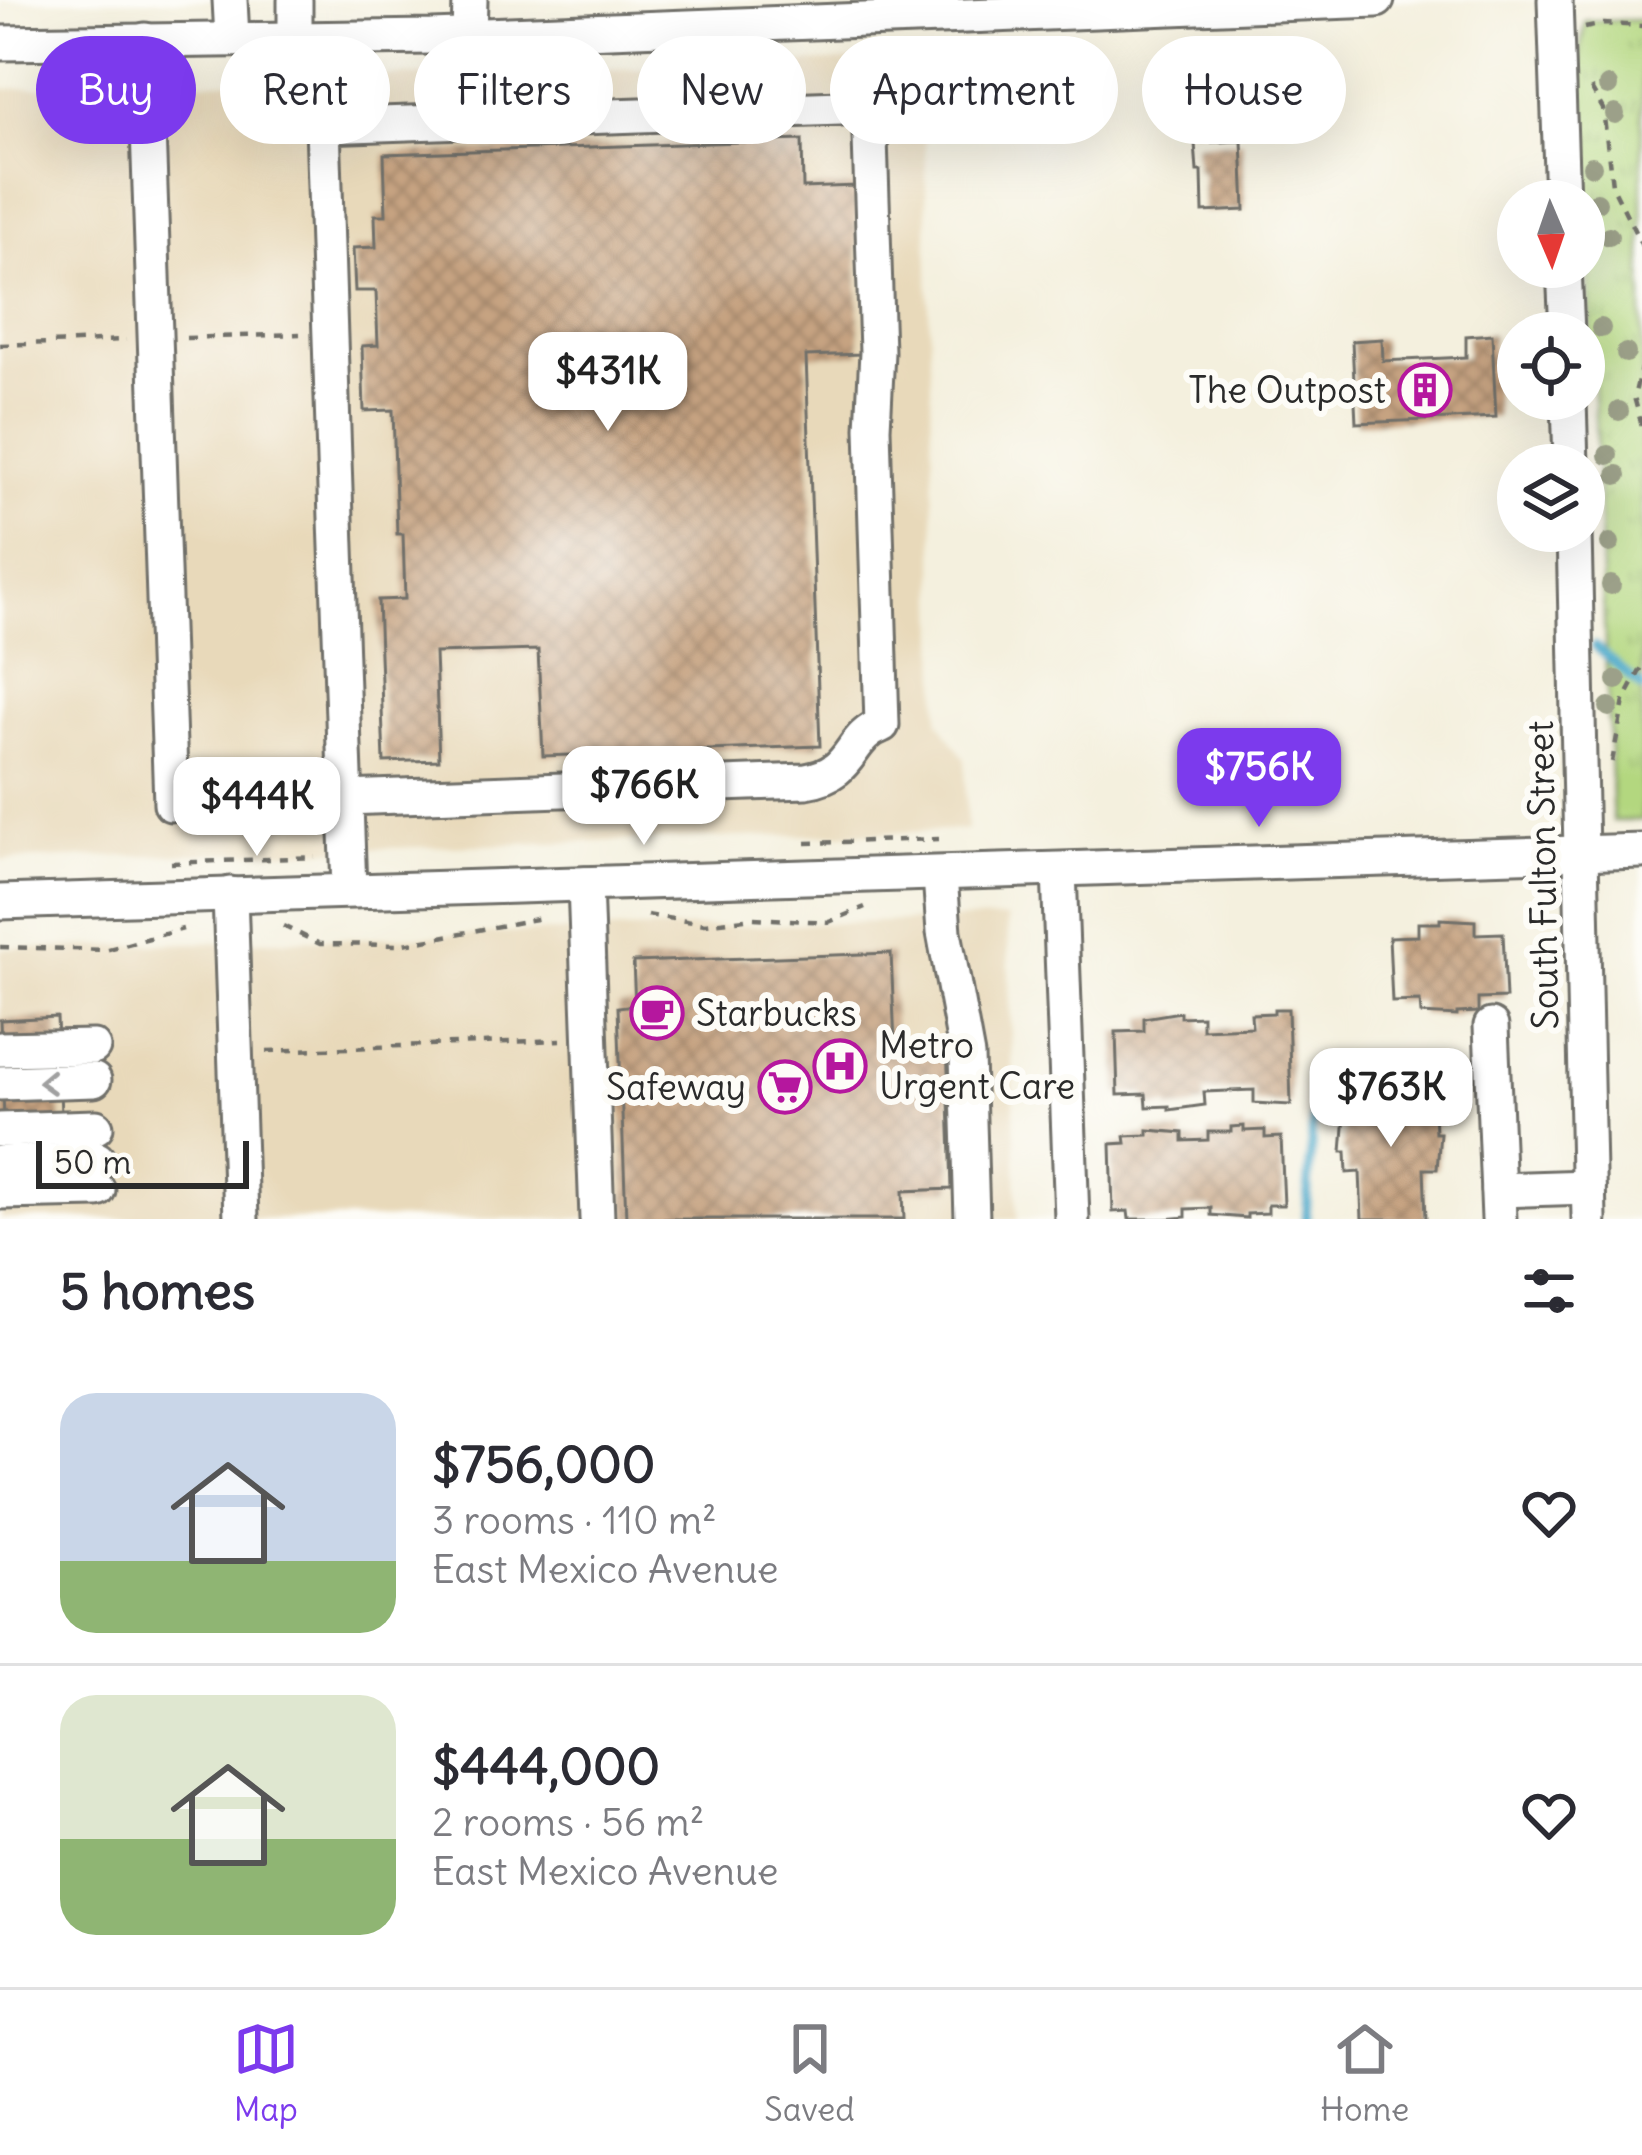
<!DOCTYPE html>
<html lang="en">
<head>
<meta charset="utf-8">
<style>
  body { margin:0; font-family:Delius,sans-serif; background:#f7f7f7; color:#2b2b33; height:100vh; display:flex; flex-direction:column; font-size:45px; white-space:nowrap }
  * { box-sizing:border-box; margin:0 }
  p { font-size:39px; color:#7c7c81 }
  .icon { flex:none; width:66px; height:66px; fill:none; stroke:currentColor; stroke-width:2; stroke-linecap:round; stroke-linejoin:round }
  .map { position:relative; height:1219px; overflow:hidden }
  .details { display:flex; flex-direction:column; background:#fff; flex:1 }
  .details>* { flex:none }
  .top-card { position:absolute; left:36px; top:36px; width:1572px; height:108px; display:flex; gap:24px }
  .needle { width:78px; rotate:178deg }
  .controls { position:absolute; left:1497px; top:180px; display:grid; gap:24px }
  .controls a { display:grid; place-items:center; width:108px; height:108px; border-radius:50%; background:#fff; box-shadow:0 12px 48px #0002; font-size:60px }
  .scale { position:absolute; left:36px; bottom:30px; width:213px; box-sizing:border-box; padding-left:12px; border:6px solid #2b2b2b; border-top:0; font-size:33px; line-height:42px; white-space:nowrap; color:#2b2b2b; -webkit-text-stroke:9px #fdfcf7; paint-order:stroke }
  .price { position:absolute; translate:-50% -102px; padding:0 27px; border-radius:24px; background:#fff; color:#222; font-size:39px; line-height:78px; filter:drop-shadow(0 3px 6px #0008) }
  .price::after { content:''; position:absolute; left:50%; top:72px; width:36px; height:27px; margin-left:-18px; background:inherit; clip-path:polygon(0 0,100% 0,50% 100%) }
  .price.on { background:#7c3aed; color:#fff }
  ul { padding:0; list-style:none }
  li { display:flex; align-items:center; gap:36px; height:300px; padding:0 60px }
  li+li { border-top:3px solid #e1e1e2 }
  li span { display:grid; place-items:center; flex:none; width:336px; height:240px; border-radius:36px; color:#555 }
  li>.icon { margin-inline-start:auto }
  span .icon { width:144px; height:144px; fill:#fffc; stroke-width:1 }
  li b { font-size:51px }
  h2 { display:flex; justify-content:space-between; align-items:center; height:144px; padding:0 60px; font-size:51px }
  .tag { padding:0 42px; border-radius:54px; background:#fff; box-shadow:0 12px 48px #0002; font-size:42px; line-height:108px }
  .tag.on { background:#7c3aed; color:#fff }
  .menu { display:flex; justify-content:space-around; align-items:center; height:168px; border-top:3px solid #e1e1e2; background:#fff; font-size:33px; color:#7c7c81 }
  .menu a { display:grid; justify-items:center; gap:6px }
  .menu .on { color:#7c3aed }
  .map>svg:first-child { display:block }
  .built { fill:#e8d9ba }
  .park { fill:url(#park-tufts); stroke:#6f8155; stroke-width:3 }
  .lines { fill:none; stroke-linecap:round; stroke-linejoin:round }
  .stream { stroke:#4daacb; stroke-width:9 }
  .building { fill:url(#building-cross-hatch) }
  .minor-casing { stroke:#71706a; stroke-width:39 }
  .path { stroke:#71706a; stroke-width:4.5; stroke-dasharray:9 9; stroke-linecap:butt }
  .minor { stroke:#fff; stroke-width:33 }
  .tree { fill:#9ca089 }
  .oneway { stroke:#a0a0a0 }
  .labels { text-anchor:middle; dominant-baseline:central; stroke-width:12; stroke-linejoin:round; paint-order:stroke }
  .poi-label { font-size:36px; fill:#2b2b2b; stroke:#fdfcf7; text-anchor:end }
  .street-label { font-size:36px; fill:#2b2b2b; stroke:#fdfcf7 }
</style>
</head>
<body>
<div class="map">
<svg width="1642" height="1219" viewBox="0 0 1642 1219">
  <defs>
    <pattern id="park-tufts" width="24" height="20" patternUnits="userSpaceOnUse" patternTransform="scale(3)"><rect width="24" height="20" fill="#b3d77f"/><path d="M3 7l-1-3M5 7V3M7 7l1-3M15 17l-1-3M17 17v-4M19 17l1-3" fill="none" stroke="#9ab96e"/></pattern>
    <pattern id="building-cross-hatch" width="8" height="8" patternUnits="userSpaceOnUse" patternTransform="scale(3)"><rect width="8" height="8" fill="#c6a381"/><path d="M0 0l8 8M0 8l8-8" fill="none" stroke="#a1856a"/></pattern>
  </defs>
  <rect width="100%" height="100%" fill="#fdfcf7"/>
  <filter id="ink" filterUnits="userSpaceOnUse"><feTurbulence type="fractalNoise" baseFrequency=".00833" numOctaves="2"/><feDisplacementMap in="SourceGraphic" scale="24" xChannelSelector="R" yChannelSelector="G"/><feConvolveMatrix kernelMatrix="1 2 1 2 8 2 1 2 1" color-interpolation-filters="sRGB"/></filter>
  <filter id="wash" filterUnits="userSpaceOnUse"><feTurbulence type="fractalNoise" baseFrequency=".004" numOctaves="4" result="noise"/><feDisplacementMap in="SourceGraphic" scale="48" xChannelSelector="R" yChannelSelector="G"/><feGaussianBlur stdDeviation="2.7" result="paint"/><feColorMatrix in="noise" values="0 0 0 0 0 0 0 0 0 0 0 0 0 0 0 0 0 1.4 0 .05"/><feComposite in="paint" operator="in"/></filter>
  <g filter="url(#wash)">
    <rect width="100%" height="100%" fill="#f4f0de"/>
    <g class="built">
      <polygon points="923,59 939,721 965,760 967,830 0,860 0,89"/>
      <polygon points="1007,918 1018,1219 0,1219 0,949"/>
    </g>
    <polygon class="park" points="1642,20 1642,820 1613,821 1579,58 1585,21"/>
    <g class="lines">
      <g class="stream">
        <polyline points="1595,646 1642,688"/>
        <polyline points="1306,1219 1313,1117"/>
      </g>
    </g>
    <g id="blocks">
      <g class="building">
        <polygon points="802,140 803,188 855,186 860,354 806,356 820,746 543,756 538,650 435,653 439,760 384,762 378,600 405,599 403,534 397,534 393,410 364,411 362,346 378,345 376,291 355,291 353,248 376,247 375,215 386,215 384,154"/>
        <polygon points="1242,141 1245,210 1203,212 1202,171 1197,171 1195,143"/>
        <polygon points="1492,334 1496,417 1356,423 1352,341 1382,339 1383,361 1466,357 1466,336"/>
        <polygon points="1440,919 1475,921 1475,934 1503,933 1506,998 1478,999 1478,1012 1457,1013 1457,1016 1421,1014 1420,1001 1392,1002 1389,937 1418,936 1418,923 1440,923"/>
        <polygon points="891,953 895,1044 947,1042 952,1189 903,1191 904,1219 626,1219 618,1007 635,1005 633,962"/>
        <polygon points="1274,1009 1288,1009 1291,1105 1254,1103 1254,1090 1204,1092 1205,1105 1169,1110 1169,1106 1147,1107 1146,1094 1118,1095 1116,1032 1144,1031 1144,1018 1180,1012 1180,1017 1202,1016 1202,1029 1252,1027 1251,1014 1274,1013"/>
        <polygon points="57,1017 64,1188 7,1191 0,1020"/>
        <polygon points="1421,1084 1422,1112 1434,1111 1435,1133 1440,1133 1437,1169 1424,1169 1426,1219 1362,1219 1360,1172 1347,1173 1346,1152 1342,1152 1345,1115 1357,1114 1356,1087"/>
        <polygon points="1244,1126 1244,1131 1265,1130 1265,1138 1281,1137 1284,1205 1268,1205 1268,1213 1247,1214 1247,1218 1211,1215 1211,1208 1186,1209 1186,1217 1165,1219 1129,1219 1128,1211 1113,1212 1111,1144 1126,1143 1125,1136 1148,1135 1148,1130 1183,1133 1183,1141 1208,1140 1208,1132 1231,1132 1231,1127"/>
      </g>
    </g>
  </g>
  <g filter="url(#ink)">
    <use href="#blocks" fill-opacity="0" stroke="#71706a" stroke-width="3"/>
    <g class="lines">
      <g class="minor-casing">
        <g id="minor">
          <polyline points="230,0 232,38"/>
          <polyline points="1555,0 1562,201"/>
          <polyline points="469,36 470,0"/>
          <polyline points="295,38 295,0"/>
          <polyline points="145,40 171,804"/>
          <polyline points="0,43 432,37 1377,0"/>
          <polyline points="1564,267 1567,333"/>
          <polyline points="1569,399 1571,465"/>
          <polyline points="1574,531 1589,1219"/>
          <path d="M346,798L806,781C856,773 846,738 882,725L873,428L877,352L869,107L323,126C331,381 340,635 349,890"/>
          <polyline points="1059,870 1072,1219"/>
          <polyline points="940,875 944,932 967,1056 972,1219"/>
          <polyline points="585,884 597,1219"/>
          <polyline points="230,894 241,1219"/>
          <polyline points="0,902 1642,851"/>
          <polyline points="1491,1026 1499,1219"/>
          <polyline points="0,1049 93,1047"/>
          <polyline points="0,1083 94,1080"/>
          <polyline points="0,1130 96,1127"/>
          <polyline points="0,1163 97,1159"/>
          <polyline points="1498,1190 1588,1187"/>
          <polyline points="0,1192 98,1190"/>
        </g>
      </g>
      <g class="path">
        <polyline points="1585,28 1604,24 1642,26"/>
        <polyline points="1591,88 1603,109 1612,185 1642,246"/>
        <polyline points="186,338 300,334"/>
        <polyline points="0,345 126,340"/>
        <polyline points="1642,364 1634,397 1642,426"/>
        <polyline points="1612,762 1624,701 1642,667"/>
        <polyline points="806,843 939,839"/>
        <polyline points="171,863 315,857"/>
        <polyline points="647,915 705,924 752,918 829,922 865,907"/>
        <polyline points="283,926 320,944 399,945 541,918"/>
        <polyline points="0,947 105,950 183,929"/>
        <polyline points="267,1051 561,1040"/>
      </g>
      <use href="#minor" class="minor"/>
    </g>
    <g class="tree">
      <circle cx="1608" cy="86" r="10"/>
      <circle cx="1615" cy="114" r="10"/>
      <circle cx="1592" cy="166" r="10"/>
      <circle cx="1597" cy="202" r="10"/>
      <circle cx="1609" cy="236" r="10"/>
      <circle cx="1601" cy="328" r="10"/>
      <circle cx="1626" cy="353" r="10"/>
      <circle cx="1619" cy="411" r="10"/>
      <circle cx="1608" cy="455" r="10"/>
      <circle cx="1617" cy="475" r="10"/>
      <circle cx="1610" cy="543" r="10"/>
      <circle cx="1611" cy="585" r="10"/>
      <circle cx="1617" cy="680" r="10"/>
      <circle cx="1609" cy="707" r="10"/>
    </g>
    <defs><path id="oneway-chevron" d="M-2-3.5L2.5 0L-2 3.5" fill="none" stroke-width="1.6" stroke-linecap="round" stroke-linejoin="round" transform="scale(3)"/></defs>
    <use class="oneway" href="#oneway-chevron" transform="translate(47 1082) rotate(178)"/>
  </g>
  <defs>
    <g id="building-ring" transform="scale(2.7)"><circle r="9.5" fill="#fdfcf7" stroke="#b5179e" stroke-width="1.5"/><path d="M-4-6H4V6H1V3H-1V6H-4ZM-2.5-4.3h1.7v1.8h-1.7ZM.8-4.3h1.7v1.8H.8ZM-2.5-1h1.7V.8h-1.7ZM.8-1h1.7V.8H.8Z" fill="#b5179e"/></g>
    <g id="cafe-ring" transform="scale(2.7)"><circle r="9.5" fill="#fdfcf7" stroke="#b5179e" stroke-width="1.5"/><path d="M-5.5-4.5H6V0H3Q3 3.5 0 3.5H-2.5Q-5.5 3.5-5.5 0ZM3-3.2v2h1.7v-2ZM-6 4.5H4V6H-6Z" fill="#b5179e"/></g>
    <g id="hospital-ring" transform="scale(2.7)"><circle r="9.5" fill="#fdfcf7" stroke="#b5179e" stroke-width="1.5"/><path d="M-5-5h3v3.5h4V-5h3V5h-3V1.5h-4V5h-3Z" fill="#b5179e"/></g>
    <g id="supermarket-ring" transform="scale(2.7)"><circle r="9.5" fill="#fdfcf7" stroke="#b5179e" stroke-width="1.5"/><path d="M-6-5.5h2.5l.6 2H6L4.5 2H-2.5L-4.4-4H-6ZM-1.5 3.2a1.3 1.3 0 1 0 .1 0ZM3 3.2a1.3 1.3 0 1 0 .1 0Z" fill="#b5179e"/></g>
  </defs>
  <g fill-rule="evenodd">
    <use href="#building-ring" x="1425" y="390"/>
    <use href="#cafe-ring" x="657" y="1013"/>
    <use href="#hospital-ring" x="840" y="1066"/>
    <use href="#supermarket-ring" x="785" y="1087"/>
  </g>
  <g class="labels">
    <g class="poi-label">
      <text x="1386" y="390">The Outpost</text>
      <text x="696" y="1013" text-anchor="start">Starbucks</text>
      <text x="879" y="1045" text-anchor="start">Metro<tspan x="879" dy="41">Urgent Care</tspan></text>
      <text x="746" y="1087">Safeway</text>
    </g>
    <g class="street-label">
      <text transform="translate(1543 875) rotate(-91)">South Fulton Street</text>
    </g>
  </g>
</svg>
<div class="controls">
<a><svg class="needle" viewBox="-14 -14 28 28"><path d="M0-13l5 13h-10z" fill="#e53935"/><path d="M0 13l5-13h-10z" fill="#7c7c81"/></svg></a>
<a><svg class="icon" aria-label="locate" viewBox="0 0 24 24"><circle cx="12" cy="12" r="6"/><path d="M12 2v4M12 18v4M2 12h4M18 12h4"/></svg></a>
<a><svg class="icon" aria-label="layers" viewBox="0 0 24 24"><path d="M12 4l9 5-9 5-9-5zM3 14l9 5 9-5"/></svg></a>
</div>
<div class="scale">50 m</div>
<b class="price" style="left:608px;top:434px">$431K</b>
<b class="price on" style="left:1259px;top:830px">$756K</b>
<b class="price" style="left:644px;top:848px">$766K</b>
<b class="price" style="left:257px;top:859px">$444K</b>
<b class="price" style="left:1391px;top:1150px">$763K</b>
<div class="top-card">
<a class="tag on">Buy</a>
<a class="tag">Rent</a>
<a class="tag">Filters</a>
<a class="tag">New</a>
<a class="tag">Apartment</a>
<a class="tag">House</a>
</div>
</div>
<section class="details">
<h2>5 homes<svg class="icon" aria-label="filters" viewBox="0 0 24 24"><path d="M4 7h16M4 17h16"/><circle cx="9" cy="7" r="2"/><circle cx="15" cy="17" r="2"/></svg></h2>
<ul>
<li><span style="background:linear-gradient(#c9d6e8 70%,#8fb573 0)"><svg class="icon" aria-label="home" viewBox="0 0 24 24"><path d="M3 11l9-7 9 7M6 9v11h12V9"/></svg></span><div><b>$756,000</b><p>3 rooms · 110 m²</p><p>East Mexico Avenue</p></div><svg class="icon" aria-label="heart" viewBox="0 0 24 24"><path d="M12 20l-8-8c-3-5 5-10 8-4 3-6 11-1 8 4z"/></svg></li>
<li><span style="background:linear-gradient(#dfe7d0 60%,#8fb573 0)"><svg class="icon" aria-label="home" viewBox="0 0 24 24"><path d="M3 11l9-7 9 7M6 9v11h12V9"/></svg></span><div><b>$444,000</b><p>2 rooms · 56 m²</p><p>East Mexico Avenue</p></div><svg class="icon" aria-label="heart" viewBox="0 0 24 24"><path d="M12 20l-8-8c-3-5 5-10 8-4 3-6 11-1 8 4z"/></svg></li>
</ul>
</section>
<nav class="menu">
<a class="on"><svg class="icon" aria-label="map" viewBox="0 0 24 24"><path d="M3 6l6-2 6 2 6-2v14l-6 2-6-2-6 2zM9 4v14M15 6v14"/></svg>Map</a>
<a><svg class="icon" aria-label="saved" viewBox="0 0 24 24"><path d="M7 4h10v16l-5-4-5 4z"/></svg>Saved</a>
<a><svg class="icon" aria-label="home" viewBox="0 0 24 24"><path d="M3 11l9-7 9 7M6 9v11h12V9"/></svg>Home</a>
</nav>
</body>
</html>
